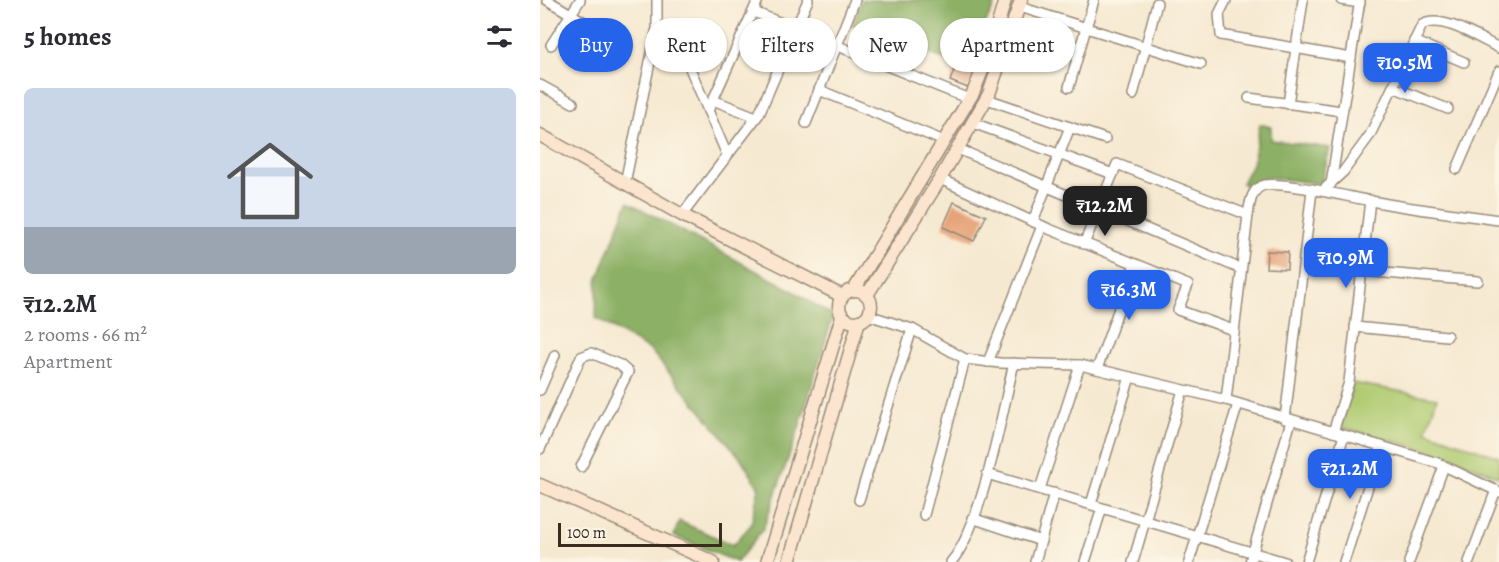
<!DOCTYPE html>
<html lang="en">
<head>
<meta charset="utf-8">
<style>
  body { margin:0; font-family:Alegreya,serif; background:#f2f2f3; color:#2b2b33; height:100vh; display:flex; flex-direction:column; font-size:22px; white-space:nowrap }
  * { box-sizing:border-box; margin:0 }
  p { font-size:20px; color:#7c7c81 }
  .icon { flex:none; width:33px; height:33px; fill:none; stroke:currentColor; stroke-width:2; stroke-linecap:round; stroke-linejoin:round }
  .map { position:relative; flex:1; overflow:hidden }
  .drawer { display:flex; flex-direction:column; background:#fff; width:540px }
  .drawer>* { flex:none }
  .guide { position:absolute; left:18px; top:18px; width:570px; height:54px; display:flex; gap:12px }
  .scale { position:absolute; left:18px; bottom:15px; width:164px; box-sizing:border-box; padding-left:6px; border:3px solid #3b2a1e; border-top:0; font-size:16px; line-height:21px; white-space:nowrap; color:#3b2a1e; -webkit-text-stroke:4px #fcf5e5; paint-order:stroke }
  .price { position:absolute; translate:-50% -51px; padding:0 14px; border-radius:12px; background:#2563eb; color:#fff; font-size:20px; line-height:39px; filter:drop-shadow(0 2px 3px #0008) }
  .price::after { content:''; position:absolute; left:50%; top:36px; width:18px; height:14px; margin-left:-9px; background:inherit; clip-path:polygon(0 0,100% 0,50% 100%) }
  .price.current { background:#222; color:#fff }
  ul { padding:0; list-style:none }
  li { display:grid; align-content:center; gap:12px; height:318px; padding:0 24px }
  li span { display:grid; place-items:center; height:186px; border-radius:9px; color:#555 }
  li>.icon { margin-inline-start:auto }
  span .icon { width:108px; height:108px; fill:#fffc; stroke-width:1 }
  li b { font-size:26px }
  h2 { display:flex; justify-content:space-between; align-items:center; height:72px; padding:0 24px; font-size:26px }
  .pill { padding:0 21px; border-radius:27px; background:#fff; box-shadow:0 2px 4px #0004; font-size:21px; line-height:54px }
  .pill.current { background:#2563eb; color:#fff }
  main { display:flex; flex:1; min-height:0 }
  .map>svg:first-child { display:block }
  .green { fill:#b1cc73; stroke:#767b48; stroke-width:1.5 }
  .forest { fill:#8cb065; stroke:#646d42; stroke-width:1.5 }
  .building { fill:#e6a378 }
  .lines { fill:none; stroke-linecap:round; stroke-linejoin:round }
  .street-casing { stroke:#988a78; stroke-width:12 }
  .secondary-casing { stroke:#988a78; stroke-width:15 }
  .street { stroke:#fff; stroke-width:9 }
  .secondary { stroke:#fbe5cf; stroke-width:12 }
</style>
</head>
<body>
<main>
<section class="drawer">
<h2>5 homes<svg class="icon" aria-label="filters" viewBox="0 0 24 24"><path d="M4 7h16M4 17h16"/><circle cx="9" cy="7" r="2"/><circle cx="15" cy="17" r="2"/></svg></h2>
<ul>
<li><span style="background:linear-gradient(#c9d6e8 75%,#9aa5b1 0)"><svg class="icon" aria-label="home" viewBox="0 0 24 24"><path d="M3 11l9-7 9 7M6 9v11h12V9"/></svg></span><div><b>₹12.2M</b><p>2 rooms · 66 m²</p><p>Apartment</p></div></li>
</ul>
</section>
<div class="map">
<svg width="959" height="562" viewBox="0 0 959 562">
  <rect width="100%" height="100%" fill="#fcf5e5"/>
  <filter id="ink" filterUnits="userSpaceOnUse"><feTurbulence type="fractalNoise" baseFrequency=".0167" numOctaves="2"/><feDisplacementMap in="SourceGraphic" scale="12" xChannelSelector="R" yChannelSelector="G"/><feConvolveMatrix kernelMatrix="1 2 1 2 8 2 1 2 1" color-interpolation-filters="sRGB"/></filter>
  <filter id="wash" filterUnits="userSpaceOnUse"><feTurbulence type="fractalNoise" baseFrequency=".008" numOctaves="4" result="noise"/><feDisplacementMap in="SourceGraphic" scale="24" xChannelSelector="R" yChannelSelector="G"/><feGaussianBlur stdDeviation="1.35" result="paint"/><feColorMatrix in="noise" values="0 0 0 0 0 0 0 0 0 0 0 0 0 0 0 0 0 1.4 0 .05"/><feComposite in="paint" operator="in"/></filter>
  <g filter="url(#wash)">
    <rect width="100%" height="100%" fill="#f6e9d1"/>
    <polygon class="green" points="813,383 897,398 886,431 959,457 959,477 909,456 801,427"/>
    <g class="forest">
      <polygon points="322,0 457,0 429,57 409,61 313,25"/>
      <polygon points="720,124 731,127 731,140 790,148 781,184 726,177 709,188 702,183 713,162"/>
      <polygon points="88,202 250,289 293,316 260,425 223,529 197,562 134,536 139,521 193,545 211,525 219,488 202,460 111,351 56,318 57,281"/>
    </g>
    <g id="blocks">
      <g class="building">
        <polygon points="417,62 436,69 428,88 410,81"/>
        <polygon points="414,202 446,216 434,241 403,227"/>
        <polygon points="727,251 748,252 747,269 726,268"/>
      </g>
    </g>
  </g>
  <g filter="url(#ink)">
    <use href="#blocks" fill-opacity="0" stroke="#988a78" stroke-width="1.5"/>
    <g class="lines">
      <g class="street-casing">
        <g id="street">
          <polyline points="7,0 78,42"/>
          <polyline points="686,0 679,14 681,35 811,58"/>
          <polyline points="801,0 820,3"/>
          <polyline points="480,7 661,64"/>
          <polyline points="214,12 429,99"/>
          <polyline points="874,41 924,62"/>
          <polyline points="11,45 40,0"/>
          <polyline points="146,59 187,155"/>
          <polyline points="0,85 33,103"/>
          <polyline points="529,87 554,0"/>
          <polyline points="853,87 908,109"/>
          <polyline points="279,90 404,141"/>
          <polyline points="593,95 617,3"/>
          <polyline points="709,98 802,111"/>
          <polyline points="447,99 565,139"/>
          <polyline points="173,100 216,117"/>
          <polyline points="748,104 763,0"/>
          <polyline points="168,111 218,0"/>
          <polyline points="266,123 315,0"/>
          <polyline points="433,123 573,174"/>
          <polyline points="418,149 701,269"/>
          <polyline points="917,169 959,71"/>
          <polyline points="400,179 509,229 648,285 638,310 693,330"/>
          <polyline points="85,183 117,28 117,0"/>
          <polyline points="791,184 820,0"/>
          <path d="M782,191L803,172L830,135L882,25C901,13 940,39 959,48"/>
          <polyline points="142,215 219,114 268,0"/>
          <polyline points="493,221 530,127"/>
          <polyline points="544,244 577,164 708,215"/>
          <polyline points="822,271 938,281"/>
          <polyline points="328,315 372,329 425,359 460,363 540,365 686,400 898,463 959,492"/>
          <polyline points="815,327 907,336"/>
          <polyline points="448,362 502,226"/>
          <polyline points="557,369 595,264"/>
          <polyline points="0,390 15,355"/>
          <path d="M686,400L708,215C710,203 711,188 725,185C743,181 809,197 831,201C873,209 916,214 959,220"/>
          <polyline points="745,419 772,190"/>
          <polyline points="793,432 809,382 830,200"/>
          <polyline points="0,449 41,357 51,353 80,365 88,372 41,467"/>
          <polyline points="447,474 745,562"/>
          <polyline points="500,489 540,365"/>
          <polyline points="319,500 372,329"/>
          <polyline points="551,504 590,377"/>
          <polyline points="384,515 425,359"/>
          <polyline points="432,518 501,541"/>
          <path d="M411,562C442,527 462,412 474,363"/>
          <polyline points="495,562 514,493"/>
          <polyline points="545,562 562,508"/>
          <polyline points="593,562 643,390"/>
          <polyline points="649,562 698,404"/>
          <polyline points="710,562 751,421"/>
          <polyline points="766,562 804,435"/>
          <polyline points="804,562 841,446"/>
          <polyline points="869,562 904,466"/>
          <polyline points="929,562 956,490"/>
        </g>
      </g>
      <g class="secondary-casing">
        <g id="secondary">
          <polyline points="0,135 142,215 302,296"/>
          <polyline points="314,290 433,93 450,51 465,0"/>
          <circle cx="315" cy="306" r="16"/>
          <polyline points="327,295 400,179 449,94 481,0"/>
          <polyline points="0,485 173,562"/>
          <polyline points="227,562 302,316"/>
          <polyline points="249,562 319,321"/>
        </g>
      </g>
      <use href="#street" class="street"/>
      <use href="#secondary" class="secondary"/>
    </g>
  </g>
</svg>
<div class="scale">100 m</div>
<b class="price" style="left:865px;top:94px">₹10.5M</b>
<b class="price current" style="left:565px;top:237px">₹12.2M</b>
<b class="price" style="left:806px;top:289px">₹10.9M</b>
<b class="price" style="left:589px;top:321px">₹16.3M</b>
<b class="price" style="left:810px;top:500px">₹21.2M</b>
<div class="guide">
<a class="pill current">Buy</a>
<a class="pill">Rent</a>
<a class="pill">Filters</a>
<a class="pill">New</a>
<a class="pill">Apartment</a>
</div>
</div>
</main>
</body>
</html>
